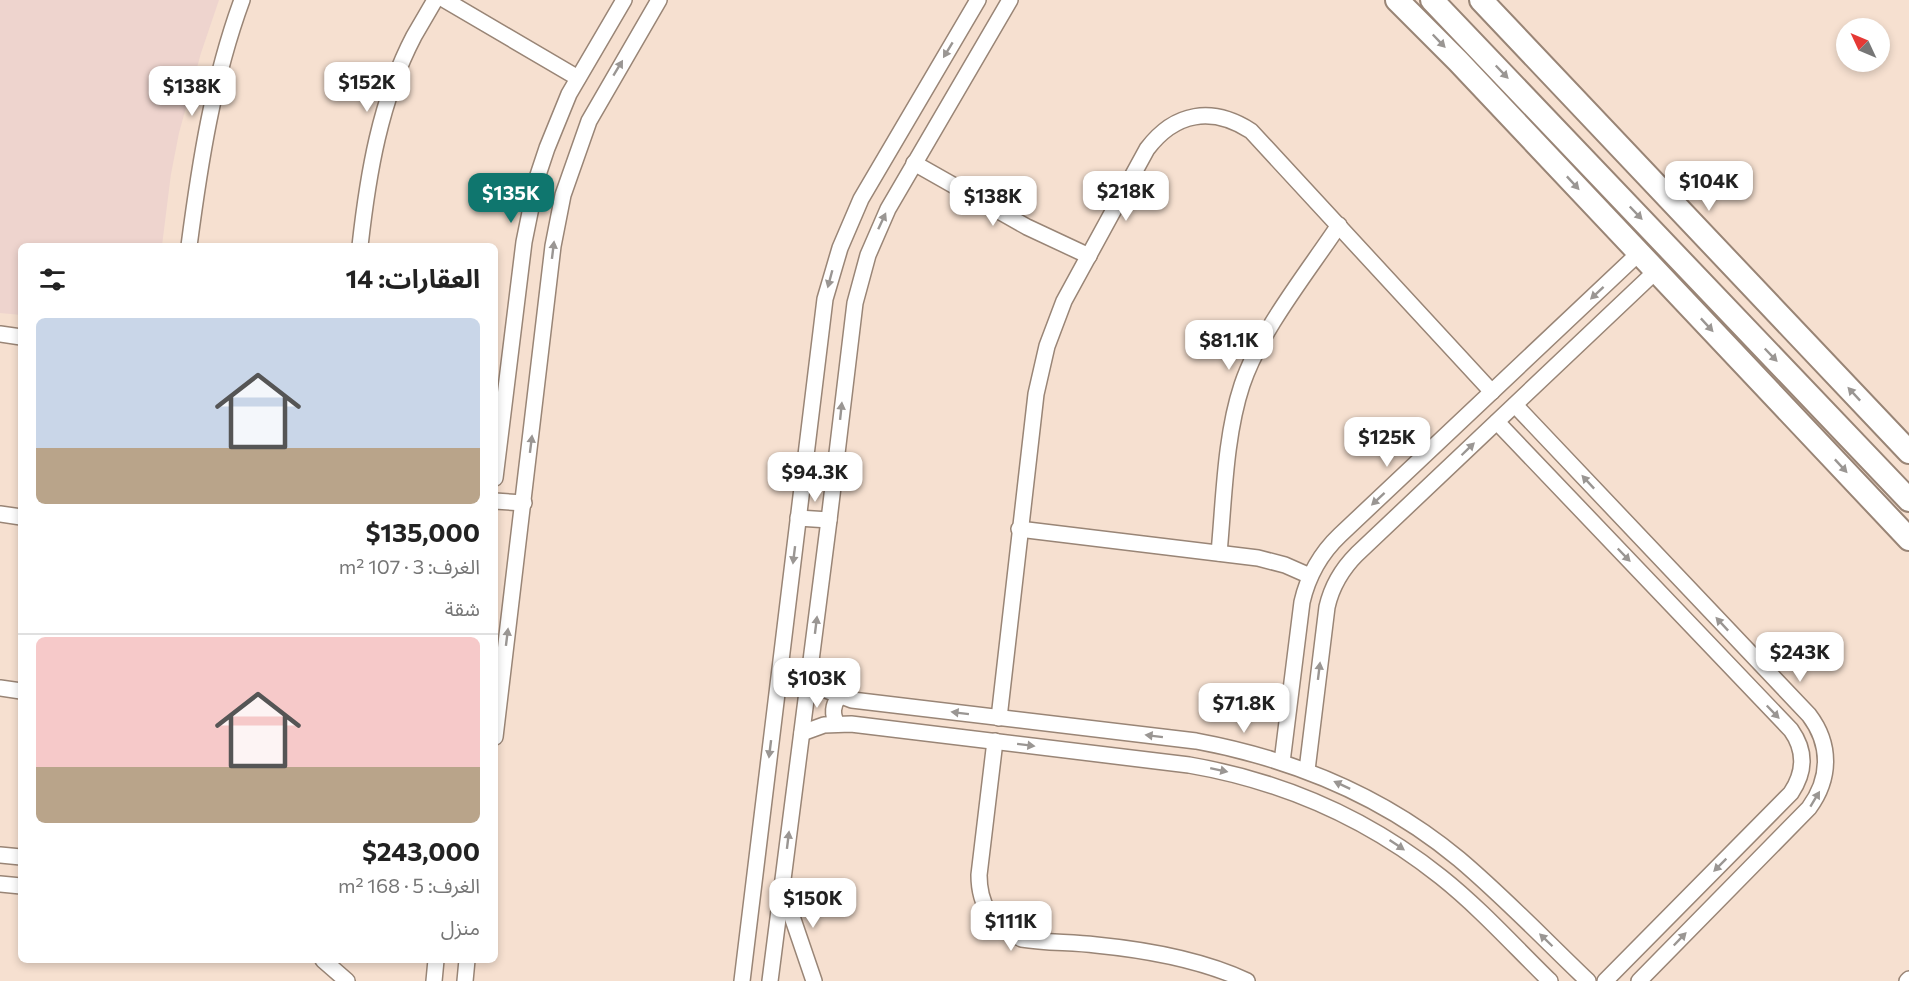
<!DOCTYPE html>
<html lang="ar">
<head>
<meta charset="utf-8">
<style>
  body { margin:0; font-family:Commissioner,"Noto Sans Arabic",sans-serif; background:#f2f2f2; color:#222; direction:rtl; height:100vh; display:flex; flex-direction:column; font-size:22px; white-space:nowrap }
  * { box-sizing:border-box; margin:0 }
  p { font-size:20px; color:#767676 }
  .icon { flex:none; width:33px; height:33px; fill:none; stroke:currentColor; stroke-width:2; stroke-linecap:round; stroke-linejoin:round }
  .map { position:relative; flex:1; overflow:hidden; direction:ltr }
  .details { position:absolute; left:18px; top:243px; width:480px; height:720px; display:flex; flex-direction:column; background:#fff; border-radius:9px; box-shadow:0 3px 9px #0003; direction:rtl }
  .details>* { flex:none }
  .needle { width:39px; rotate:314deg }
  .controls { position:absolute; left:1836px; top:18px; display:grid; gap:12px }
  .controls a { display:grid; place-items:center; width:54px; height:54px; border-radius:50%; background:#fff; box-shadow:0 3px 9px #0003; font-size:30px }
  .price { position:absolute; translate:-50% -51px; padding:0 14px; border-radius:12px; background:#fff; color:#222; font-size:20px; line-height:39px; filter:drop-shadow(0 2px 3px #0008) }
  .price::after { content:''; position:absolute; left:50%; top:36px; width:18px; height:14px; margin-left:-9px; background:inherit; clip-path:polygon(0 0,100% 0,50% 100%) }
  .price.current { background:#0f766e; color:#fff }
  ul { padding:0; list-style:none }
  li { display:grid; align-content:center; gap:12px; height:318px; padding:0 18px }
  li+li { border-top:2px solid #e0e0e0 }
  li span { display:grid; place-items:center; height:186px; border-radius:9px; color:#555 }
  li>.icon { margin-inline-start:auto }
  span .icon { width:108px; height:108px; fill:#fffc; stroke-width:1 }
  li b { font-size:26px }
  h2 { display:flex; justify-content:space-between; align-items:center; height:72px; padding:0 18px; font-size:26px }
  .map>svg:first-child { display:block }
  .commercial { fill:#eed4ce }
  .lines { fill:none; stroke-linecap:round; stroke-linejoin:round }
  .street-casing { stroke:#998576; stroke-width:18 }
  .secondary-casing { stroke:#998576; stroke-width:26 }
  .street { stroke:#fff; stroke-width:15 }
  .secondary { stroke:#fff; stroke-width:22 }
  .oneway { fill:#9a9693 }
</style>
</head>
<body>
<div class="map">
<svg width="1909" height="981" viewBox="0 0 1909 981">
  <rect width="100%" height="100%" fill="#f6e0d0"/>
  <polygon class="commercial" points="0,0 219,0 201,53 179,133 171,174 162,246 21,246 21,315 0,313"/>
  <g class="lines">
    <g class="street-casing">
      <g id="street">
        <polyline points="445,0 578,78"/>
        <polyline points="914,163 1027,227 1089,256"/>
        <path d="M189,246C200,162 213,79 242,0"/>
        <path d="M360,246C368,174 380,101 414,36C421,24 428,12 435,0"/>
        <polyline points="0,334 21,337"/>
        <path d="M1515,405L1809,715C1831,744 1831,778 1809,808L1639,981"/>
        <path d="M1497,422L1791,730C1806,751 1805,772 1791,793L1605,981"/>
        <polyline points="495,478 524,242 537,178 547,148 569,94 624,0"/>
        <polyline points="495,501 524,503"/>
        <polyline points="0,514 21,517"/>
        <polyline points="798,518 829,520"/>
        <polyline points="1019,529 1258,558 1285,565 1310,576"/>
        <path d="M1219,553C1224,500 1225,436 1242,385C1260,331 1307,273 1339,225"/>
        <path d="M809,677L826,690L852,700L1196,741C1293,759 1383,796 1459,859C1504,897 1545,940 1588,981"/>
        <polyline points="0,688 21,691"/>
        <path d="M999,718L1036,394L1047,346L1064,301L1147,149C1175,112 1212,106 1251,131L1492,392"/>
        <path d="M837,724C832,714 832,706 839,697"/>
        <path d="M802,733L824,725L851,724L1189,765C1282,781 1367,818 1441,877C1480,908 1514,946 1550,981"/>
        <polyline points="495,737 553,246 563,195 589,121 659,0"/>
        <path d="M995,741L979,875C979,906 994,928 1022,939C1046,943 1071,942 1096,945C1147,950 1200,959 1247,981"/>
        <path d="M1282,762L1302,602C1308,576 1320,554 1340,535L1639,253"/>
        <path d="M1307,770L1327,607C1332,585 1342,569 1357,554L1656,271"/>
        <polyline points="0,855 21,857"/>
        <polyline points="0,884 21,886"/>
        <polyline points="784,893 814,981"/>
        <polyline points="323,960 347,981"/>
        <polyline points="434,981 436,960"/>
        <polyline points="465,981 467,960"/>
        <polyline points="742,981 825,299 840,248 861,199 978,0"/>
        <polyline points="770,981 829,520 855,303 868,255 888,209 1010,0"/>
        <polyline points="1907,981 1909,979"/>
      </g>
    </g>
    <g class="secondary-casing">
      <g id="secondary">
        <polyline points="1397,0 1458,61 1909,539"/>
        <polyline points="1432,0 1909,500"/>
        <polyline points="1481,0 1909,452"/>
      </g>
    </g>
    <use href="#street" class="street"/>
    <use href="#secondary" class="secondary"/>
  </g>
  <defs><path id="oneway-solid" d="M-6-.8H1V-3.2L6.5 0L1 3.2V.8H-6Z" transform="scale(1.5)"/></defs>
  <g class="oneway">
    <use href="#oneway-solid" transform="translate(1439 41) rotate(46)"/>
    <use href="#oneway-solid" transform="translate(948 50) rotate(121)"/>
    <use href="#oneway-solid" transform="translate(618 68) rotate(-59)"/>
    <use href="#oneway-solid" transform="translate(1502 72) rotate(46)"/>
    <use href="#oneway-solid" transform="translate(1573 183) rotate(47)"/>
    <use href="#oneway-solid" transform="translate(1636 213) rotate(46)"/>
    <use href="#oneway-solid" transform="translate(882 221) rotate(-65)"/>
    <use href="#oneway-solid" transform="translate(553 250) rotate(-83)"/>
    <use href="#oneway-solid" transform="translate(830 279) rotate(105)"/>
    <use href="#oneway-solid" transform="translate(1597 293) rotate(137)"/>
    <use href="#oneway-solid" transform="translate(1707 325) rotate(47)"/>
    <use href="#oneway-solid" transform="translate(1771 355) rotate(46)"/>
    <use href="#oneway-solid" transform="translate(1854 394) rotate(-133)"/>
    <use href="#oneway-solid" transform="translate(841 411) rotate(-84)"/>
    <use href="#oneway-solid" transform="translate(531 444) rotate(-83)"/>
    <use href="#oneway-solid" transform="translate(1468 449) rotate(-44)"/>
    <use href="#oneway-solid" transform="translate(1841 466) rotate(47)"/>
    <use href="#oneway-solid" transform="translate(1588 482) rotate(-133)"/>
    <use href="#oneway-solid" transform="translate(1378 499) rotate(137)"/>
    <use href="#oneway-solid" transform="translate(794 555) rotate(97)"/>
    <use href="#oneway-solid" transform="translate(1624 555) rotate(46)"/>
    <use href="#oneway-solid" transform="translate(1722 624) rotate(-133)"/>
    <use href="#oneway-solid" transform="translate(816 625) rotate(-83)"/>
    <use href="#oneway-solid" transform="translate(507 637) rotate(-83)"/>
    <use href="#oneway-solid" transform="translate(1319 671) rotate(-83)"/>
    <use href="#oneway-solid" transform="translate(1773 712) rotate(46)"/>
    <use href="#oneway-solid" transform="translate(960 713) rotate(-173)"/>
    <use href="#oneway-solid" transform="translate(1154 736) rotate(-173)"/>
    <use href="#oneway-solid" transform="translate(1026 745) rotate(7)"/>
    <use href="#oneway-solid" transform="translate(770 749) rotate(97)"/>
    <use href="#oneway-solid" transform="translate(1219 770) rotate(12)"/>
    <use href="#oneway-solid" transform="translate(1342 785) rotate(-155)"/>
    <use href="#oneway-solid" transform="translate(1815 799) rotate(-59)"/>
    <use href="#oneway-solid" transform="translate(788 840) rotate(-83)"/>
    <use href="#oneway-solid" transform="translate(1397 845) rotate(34)"/>
    <use href="#oneway-solid" transform="translate(1720 865) rotate(135)"/>
    <use href="#oneway-solid" transform="translate(1680 939) rotate(-46)"/>
    <use href="#oneway-solid" transform="translate(1546 940) rotate(-136)"/>
  </g>
</svg>
<div class="controls">
<a><svg class="needle" viewBox="-14 -14 28 28"><path d="M0-13l5 13h-10z" fill="#e53935"/><path d="M0 13l5-13h-10z" fill="#767676"/></svg></a>
</div>
<b class="price" style="left:367px;top:113px">$152K</b>
<b class="price" style="left:192px;top:117px">$138K</b>
<b class="price" style="left:1709px;top:212px">$104K</b>
<b class="price" style="left:1126px;top:222px">$218K</b>
<b class="price current" style="left:511px;top:224px">$135K</b>
<b class="price" style="left:993px;top:227px">$138K</b>
<b class="price" style="left:1229px;top:371px">$81.1K</b>
<b class="price" style="left:1387px;top:468px">$125K</b>
<b class="price" style="left:815px;top:503px">$94.3K</b>
<b class="price" style="left:1800px;top:683px">$243K</b>
<b class="price" style="left:817px;top:709px">$103K</b>
<b class="price" style="left:1244px;top:734px">$71.8K</b>
<b class="price" style="left:813px;top:929px">$150K</b>
<b class="price" style="left:1011px;top:952px">$111K</b>
<section class="details">
<h2>العقارات: 14<svg class="icon" aria-label="filters" viewBox="0 0 24 24"><path d="M4 7h16M4 17h16"/><circle cx="9" cy="7" r="2"/><circle cx="15" cy="17" r="2"/></svg></h2>
<ul>
<li><span style="background:linear-gradient(#c9d6e8 70%,#b9a48a 0)"><svg class="icon" aria-label="home" viewBox="0 0 24 24"><path d="M3 11l9-7 9 7M6 9v11h12V9"/></svg></span><div><b>$135,000</b><p>الغرف: 3 · 107 m²</p><p>شقة</p></div></li>
<li><span style="background:linear-gradient(#f6c9c9 70%,#b9a48a 0)"><svg class="icon" aria-label="home" viewBox="0 0 24 24"><path d="M3 11l9-7 9 7M6 9v11h12V9"/></svg></span><div><b>$243,000</b><p>الغرف: 5 · 168 m²</p><p>منزل</p></div></li>
</ul>
</section>
</div>
</body>
</html>
